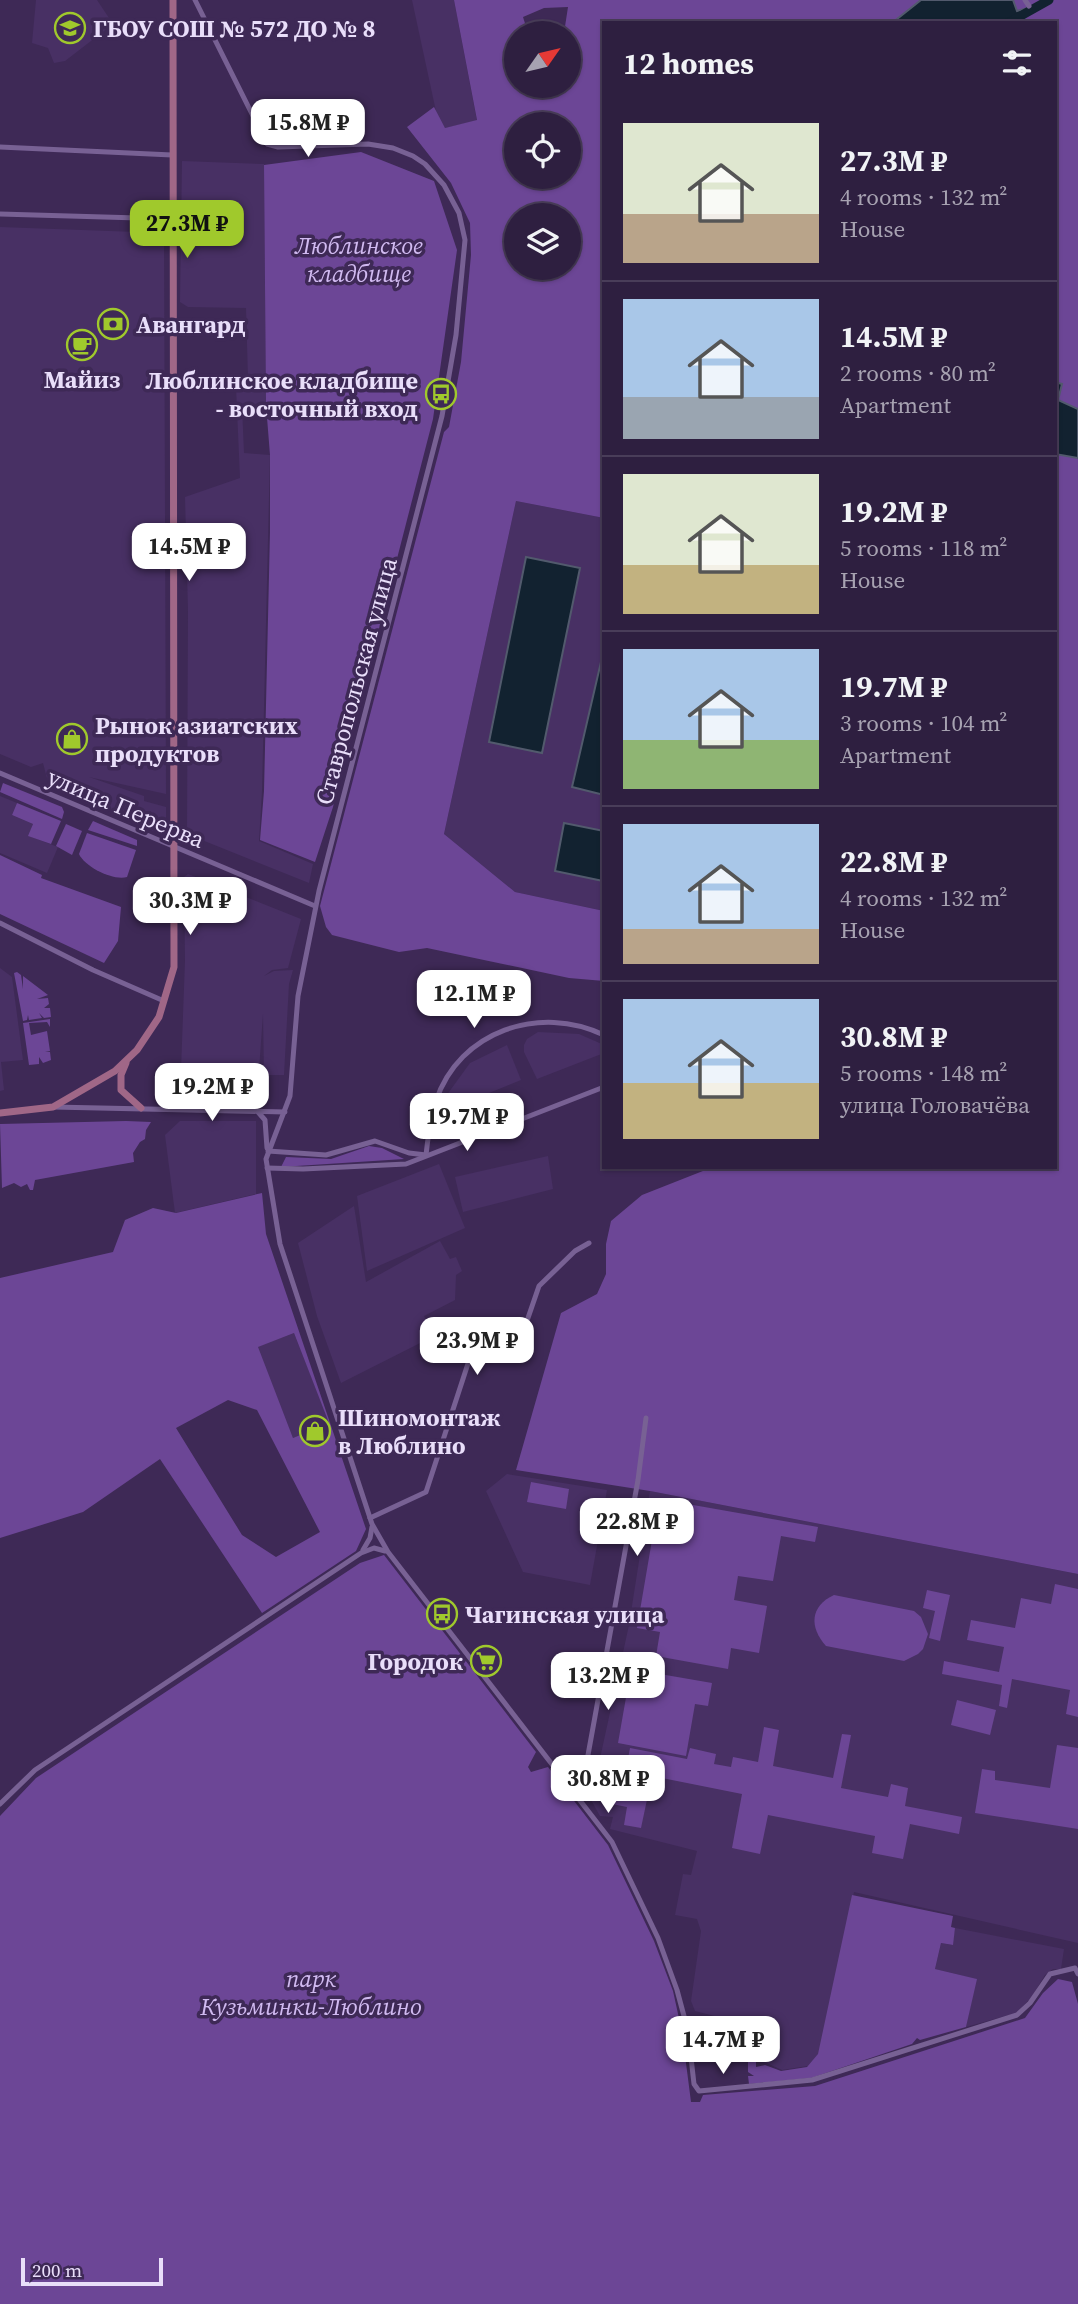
<!DOCTYPE html>
<html lang="en">
<head>
<meta charset="utf-8">
<style>
  body { margin:0; font-family:"Source Serif 4",serif; background:#3a2c4b; color:#f1f3f6; height:100vh; display:flex; flex-direction:column; font-size:26px; white-space:nowrap }
  * { box-sizing:border-box; margin:0 }
  p { font-size:23px; color:#a7a2b1 }
  .icon { flex:none; width:38px; height:38px; fill:none; stroke:currentColor; stroke-width:2; stroke-linecap:round; stroke-linejoin:round }
  .map { position:relative; flex:1; overflow:hidden }
  .details { position:absolute; left:602px; top:21px; width:455px; height:1148px; display:flex; flex-direction:column; background:#2e1f40; border-radius:0px; box-shadow:0 2px 5px #0004,0 0 0 2px #493d59 }
  .details>* { flex:none }
  .needle { width:46px; rotate:56deg }
  .buttons { position:absolute; left:504px; top:21px; display:grid; gap:14px }
  .buttons a { display:grid; place-items:center; width:77px; height:77px; border-radius:50%; background:#2e1f40; box-shadow:0 2px 5px #0004,0 0 0 2px #493d59; font-size:35px }
  .scale { position:absolute; left:21px; bottom:18px; width:142px; box-sizing:border-box; padding-left:7px; border:4px solid #e9defa; border-top:0; font-size:19px; line-height:24px; white-space:nowrap; color:#e9defa; -webkit-text-stroke:5px #3e2956; paint-order:stroke }
  .price { position:absolute; translate:-50% -60px; padding:0 16px; border-radius:14px; background:#fff; color:#222; font-size:23px; line-height:46px; filter:drop-shadow(0 2px 4px #0008) }
  .price::after { content:''; position:absolute; left:50%; top:42px; width:21px; height:16px; margin-left:-10px; background:inherit; clip-path:polygon(0 0,100% 0,50% 100%) }
  .price.active { background:#a0c92c; color:#111 }
  ul { padding:0; list-style:none }
  li { display:flex; align-items:center; gap:21px; height:175px; padding:0 21px }
  li+li { border-top:2px solid #493d59 }
  li span { display:grid; place-items:center; flex:none; width:196px; height:140px; border-radius:0px; color:#555 }
  li>.icon { margin-inline-start:auto }
  span .icon { width:84px; height:84px; fill:#fffc; stroke-width:1 }
  li b { font-size:30px }
  h2 { display:flex; justify-content:space-between; align-items:center; height:84px; padding:0 21px; font-size:30px }
  .map>svg:first-child { display:block }
  .built { fill:#483064 }
  .green { fill:#6c4696; fill-rule:evenodd }
  .water { fill:#122230; stroke:#525a6d; stroke-width:2 }
  .lines { fill:none; stroke-linecap:round; stroke-linejoin:round }
  .river { stroke:#122230; stroke-width:9 }
  .minor { stroke:#786194; stroke-width:5 }
  .major { stroke:#a06787; stroke-width:7 }
  .labels { text-anchor:middle; dominant-baseline:central; stroke-width:7; stroke-linejoin:round; paint-order:stroke }
  .poi-label { font-size:24px; font-weight:bold; fill:#e9defa; stroke:#3e2956; text-anchor:start }
  .park-label { font-size:24px; font-style:italic; fill:#d1baf1; stroke:#3e2956 }
  .street-label { font-size:24px; fill:#e9defa; stroke:#3e2956 }
</style>
</head>
<body>
<div class="map">
<svg width="1078" height="2304" viewBox="0 0 1078 2304">
  <rect width="100%" height="100%" fill="#3e2956"/>
  <g class="built">
    <polygon points="36,0 97,0 113,24 65,61 54,63 48,48 32,43"/>
    <polygon points="412,0 454,0 477,121 445,128 437,116"/>
    <polygon points="182,161 264,164 266,405 242,406 244,453 270,455 262,791 259,841 313,864 309,883 187,834 188,610 185,497 240,478 236,387 240,387 240,381 248,379 246,308 188,307 180,302"/>
    <polygon points="0,227 164,233 166,794 89,777 144,796 144,801 166,807 166,831 163,833 153,831 48,782 43,763 31,767 0,754"/>
    <polygon points="516,501 604,518 604,911 515,892 444,834"/>
    <polygon points="0,796 17,803 12,815 33,824 29,836 58,847 47,873 0,853"/>
    <polygon points="188,874 301,919 288,968 272,970 264,976 274,971 293,970 289,984 284,1075 264,1075 263,1014 257,1098 180,1097 185,961 184,877"/>
    <polygon points="0,968 12,977 23,1060 1,1062 4,1090 0,1091"/>
    <polygon points="538,1032 579,1034 604,1045 604,1053 537,1079 524,1052 524,1045 527,1039"/>
    <polygon points="507,1045 521,1080 462,1104 449,1107 441,1103 470,1063"/>
    <polygon points="180,1121 256,1121 256,1194 175,1213 165,1135"/>
    <polygon points="548,1156 553,1189 463,1212 455,1177"/>
    <polygon points="439,1164 465,1228 367,1271 357,1196"/>
    <polygon points="354,1206 366,1282 440,1241 450,1259 456,1257 462,1271 456,1275 455,1300 424,1316 434,1336 341,1383 317,1316 298,1243"/>
    <polygon points="294,1333 330,1424 293,1438 257,1347"/>
    <polygon points="507,1474 607,1490 590,1585 523,1572 486,1491"/>
    <polygon points="650,1491 1078,1574 1078,1943 854,1892 821,2059 808,2066 782,2070 753,2057 726,2053 730,2029 726,2019 695,2011 691,2001 701,1931 697,1919 675,1915 683,1874 691,1875 697,1851 610,1829 613,1817 600,1816 591,1800 629,1625"/>
    <polygon points="955,1928 1064,1949 1061,1969 1053,1969 1045,1975 1031,1998 1016,2013 966,2027 976,1979 935,1969 941,1943 952,1945"/>
  </g>
  <g class="green">
    <path d="M454,0H1078V1574L650,1491L516,1470L561,1313L597,1294L606,1274V1244L611,1221L642,1195L713,1167H1055V23H604V518L516,501L444,834L515,892L604,911V981L569,978L427,948L399,952L332,935L326,927L320,906L444,432L449,427L461,362L471,255L470,223L451,183L407,127L434,107L445,128L477,120ZM568,7L564,33H569V86H555L554,91L545,92L543,86H516V33H528L523,17L544,8ZM516,124H569V177H516ZM516,215H569V268H516Z"/>
    <polygon points="361,152 434,181 457,250 433,419 333,807 315,862 260,840 264,791 270,532 270,455 266,405 264,165"/>
    <polygon points="3,783 62,807 64,812 62,819 0,792"/>
    <polygon points="17,803 61,821 51,844 28,836 33,824 12,815"/>
    <polygon points="93,821 137,840 137,846 88,830"/>
    <polygon points="66,824 82,831 72,855 56,846"/>
    <path d="M87,833L136,850L127,877C113,881 85,867 79,854Z"/>
    <polygon points="0,855 42,875 41,878 121,907 118,941 104,963 0,914"/>
    <polygon points="17,972 21,975 23,989 23,976 48,995 37,999 48,998 49,1004 44,1008 50,1008 51,1017 44,1018 39,1013 42,1018 29,1020 28,1015 27,1020 23,1021 14,973"/>
    <polygon points="50,1019 50,1027 47,1022 29,1023 31,1035 47,1031 50,1051 45,1052 50,1052 51,1060 43,1063 39,1057 39,1064 29,1065 23,1023"/>
    <polygon points="126,1121 151,1122 146,1130 145,1139 140,1142 133,1153 134,1162 35,1180 33,1190 30,1190 27,1184 21,1187 14,1183 2,1188 0,1124"/>
    <polygon points="369,1146 382,1148 404,1159 281,1167 286,1157 331,1159"/>
    <path d="M262,1193L266,1234L366,1529L356,1551L262,1613L160,1459L83,1512L0,1538V1278L113,1252L125,1220L153,1208L176,1213ZM294,1333L329,1423L293,1438L258,1347ZM228,1400L257,1410L320,1532L276,1557L242,1535L176,1428Z"/>
    <polygon points="531,1482 569,1489 566,1509 527,1502"/>
    <polygon points="659,1499 818,1527 815,1542 781,1536 773,1581 738,1576 734,1600 767,1606 759,1653 731,1648 728,1669 656,1656 660,1632 637,1628"/>
    <polygon points="384,1555 536,1752 528,1767 531,1772 548,1767 608,1845 654,1941 673,1991 682,2032 691,2102 700,2102 703,2095 815,2086 1025,2018 1043,1993 1058,1979 1072,1982 1078,2004 1078,2304 0,2304 0,1816 36,1778 360,1563"/>
    <polygon points="1055,1584 1078,1589 1078,1717 1066,1714 1070,1690 1012,1679 1007,1708 999,1706 1002,1685 942,1674 944,1661 999,1672 1004,1647 967,1640 971,1620 1015,1628 1021,1598 1051,1604"/>
    <polygon points="927,1590 950,1595 940,1641 929,1638 935,1611 923,1608"/>
    <path d="M834,1595L914,1611L921,1617L928,1634L923,1649L918,1654L904,1661L826,1646C809,1627 810,1606 834,1595Z"/>
    <polygon points="631,1669 712,1683 708,1706 695,1704 686,1756 618,1743"/>
    <polygon points="957,1700 996,1710 990,1735 951,1725"/>
    <polygon points="764,1727 779,1730 773,1766 833,1778 842,1734 851,1735 841,1788 888,1797 891,1784 908,1788 905,1806 962,1817 959,1834 910,1824 903,1859 872,1853 875,1836 768,1815 760,1854 732,1848 742,1794 652,1776 641,1828 624,1825 627,1807 607,1803 608,1794 621,1796 630,1748 687,1759 690,1748 716,1754 714,1764 731,1767 733,1757 758,1762"/>
    <polygon points="1057,1745 1078,1748 1078,1829 975,1813 982,1769 995,1771 995,1780 1050,1788"/>
    <polygon points="852,1895 953,1916 951,1927 955,1928 953,1945 941,1943 935,1969 977,1979 966,2027 920,2040 917,2038 912,2044 811,2078 749,2084 748,2076 754,2076 748,2072 748,2060 751,2058 756,2061 756,2067 765,2065 781,2071 807,2067 818,2054"/>
  </g>
  <g class="water">
    <polygon points="921,0 1013,0 1017,11 1028,8 1030,13 1023,19 1023,23 892,23"/>
    <polygon points="1055,382 1062,384 1058,400 1078,409 1078,458 1055,454"/>
    <polygon points="526,557 580,568 542,753 489,742"/>
    <polygon points="604,649 604,795 572,787"/>
    <polygon points="564,823 604,831 603,881 555,871"/>
  </g>
  <g class="lines">
    <polyline class="river" points="1008,23 1049,0"/>
    <g class="minor">
      <polyline points="195,0 267,144 278,147 368,144 393,148 413,156 425,164 444,185 459,213 465,240 456,335 442,416 319,891 298,996 290,1096 266,1159 280,1244 372,1524 388,1552 612,1842 658,1938 677,1990 688,2031 694,2084 699,2091 812,2080 1017,2015 1030,2003 1050,1974 1075,1968 1078,1974"/>
      <polyline points="1025,0 1029,6"/>
      <polyline points="0,147 172,155"/>
      <polyline points="0,214 173,219"/>
      <polyline points="0,773 315,906"/>
      <polyline points="0,923 93,970 164,1001"/>
      <polyline points="53,1107 285,1112"/>
      <polyline points="258,1112 265,1120 267,1148"/>
      <polyline points="268,1151 326,1155 375,1141 409,1153 426,1155"/>
      <path d="M426,1155C428,1138 430,1118 436,1101C459,1031 540,1004 604,1035"/>
      <polyline points="267,1168 303,1169 406,1164 604,1087"/>
      <polyline points="370,1518 426,1492 478,1333 518,1347 539,1286 575,1251 589,1243"/>
      <polyline points="363,1550 370,1538 372,1527"/>
      <polyline points="580,1799 638,1480 646,1418"/>
      <polyline points="0,1804 35,1770 361,1553 374,1548 385,1551"/>
    </g>
    <g class="major">
      <polyline points="126,1063 121,1075 121,1090 141,1108"/>
      <polyline points="0,1113 53,1107 115,1071 137,1050 159,1017 174,967 173,0"/>
    </g>
  </g>
  <defs>
    <g id="school-ring" transform="scale(1.575)"><circle r="9.5" fill="#3e2956" stroke="#a0c92c" stroke-width="1.5"/><path d="M0-5L7-2L0 1L-7-2ZM-4 1L0 2.5L4 1V4Q0 6-4 4Z" fill="#a0c92c"/></g>
    <g id="bank-ring" transform="scale(1.575)"><circle r="9.5" fill="#3e2956" stroke="#a0c92c" stroke-width="1.5"/><path d="M-6-4H6V4H-6ZM0-2.3a2.3 2.3 0 1 0 0 4.6a2.3 2.3 0 1 0 0-4.6Z" fill="#a0c92c"/></g>
    <g id="cafe-ring" transform="scale(1.575)"><circle r="9.5" fill="#3e2956" stroke="#a0c92c" stroke-width="1.5"/><path d="M-5.5-4.5H6V0H3Q3 3.5 0 3.5H-2.5Q-5.5 3.5-5.5 0ZM3-3.2v2h1.7v-2ZM-6 4.5H4V6H-6Z" fill="#a0c92c"/></g>
    <g id="bus-ring" transform="scale(1.575)"><circle r="9.5" fill="#3e2956" stroke="#a0c92c" stroke-width="1.5"/><path d="M-5-6H5V4H4V6H2V4H-2V6H-4V4H-5ZM-3.5-4V0h7V-4ZM-3.5 1.2v1.5H-2V1.2ZM2 1.2v1.5H3.5V1.2Z" fill="#a0c92c"/></g>
    <g id="shop-ring" transform="scale(1.575)"><circle r="9.5" fill="#3e2956" stroke="#a0c92c" stroke-width="1.5"/><path d="M-5-2.5h2.3a2.7 3.5 0 0 1 5.4 0H5L5.5 6h-11ZM-1.5-2.5h3a1.5 2.3 0 0 0-3 0Z" fill="#a0c92c"/></g>
    <g id="supermarket-ring" transform="scale(1.575)"><circle r="9.5" fill="#3e2956" stroke="#a0c92c" stroke-width="1.5"/><path d="M-6-5.5h2.5l.6 2H6L4.5 2H-2.5L-4.4-4H-6ZM-1.5 3.2a1.3 1.3 0 1 0 .1 0ZM3 3.2a1.3 1.3 0 1 0 .1 0Z" fill="#a0c92c"/></g>
  </defs>
  <g fill-rule="evenodd">
    <use href="#school-ring" x="70" y="28"/>
    <use href="#bank-ring" x="113" y="324"/>
    <use href="#cafe-ring" x="82" y="345"/>
    <use href="#bus-ring" x="441" y="394"/>
    <use href="#shop-ring" x="72" y="739"/>
    <use href="#shop-ring" x="315" y="1431"/>
    <use href="#bus-ring" x="442" y="1614"/>
    <use href="#supermarket-ring" x="486" y="1661"/>
  </g>
  <g class="labels">
    <g class="poi-label">
      <text x="93" y="28">ГБОУ СОШ № 572 ДО № 8</text>
      <text x="136" y="324">Авангард</text>
      <text x="82" y="379" text-anchor="middle">Майиз</text>
      <text x="418" y="380" text-anchor="end">Люблинское кладбище<tspan x="418" dy="28">- восточный вход</tspan></text>
      <text x="95" y="725">Рынок азиатских<tspan x="95" dy="28">продуктов</tspan></text>
      <text x="338" y="1417">Шиномонтаж<tspan x="338" dy="28">в Люблино</tspan></text>
      <text x="465" y="1614">Чагинская улица</text>
      <text x="463" y="1661" text-anchor="end">Городок</text>
    </g>
    <g class="park-label">
      <text x="359" y="245">Люблинское<tspan x="359" dy="28">кладбище</tspan></text>
      <text x="311" y="1978">парк<tspan x="311" dy="28">Кузьминки-Люблино</tspan></text>
    </g>
    <g class="street-label">
      <text transform="translate(356 681) rotate(-75)">Ставропольская улица</text>
      <text transform="translate(126 808) rotate(23)">улица Перерва</text>
    </g>
  </g>
</svg>
<div class="buttons">
<a><svg class="needle" viewBox="-14 -14 28 28"><path d="M0-13l5 13h-10z" fill="#e53935"/><path d="M0 13l5-13h-10z" fill="#a7a2b1"/></svg></a>
<a><svg class="icon" aria-label="locate" viewBox="0 0 24 24"><circle cx="12" cy="12" r="6"/><path d="M12 2v4M12 18v4M2 12h4M18 12h4"/></svg></a>
<a><svg class="icon" aria-label="layers" viewBox="0 0 24 24"><path d="M12 4l9 5-9 5-9-5zM3 14l9 5 9-5"/></svg></a>
</div>
<div class="scale">200 m</div>
<b class="price" style="left:308px;top:159px">15.8M ₽</b>
<b class="price active" style="left:187px;top:260px">27.3M ₽</b>
<b class="price" style="left:189px;top:583px">14.5M ₽</b>
<b class="price" style="left:190px;top:937px">30.3M ₽</b>
<b class="price" style="left:474px;top:1030px">12.1M ₽</b>
<b class="price" style="left:212px;top:1123px">19.2M ₽</b>
<b class="price" style="left:467px;top:1153px">19.7M ₽</b>
<b class="price" style="left:477px;top:1377px">23.9M ₽</b>
<b class="price" style="left:637px;top:1558px">22.8M ₽</b>
<b class="price" style="left:608px;top:1712px">13.2M ₽</b>
<b class="price" style="left:608px;top:1815px">30.8M ₽</b>
<b class="price" style="left:723px;top:2076px">14.7M ₽</b>
<section class="details">
<h2>12 homes<svg class="icon" aria-label="filters" viewBox="0 0 24 24"><path d="M4 7h16M4 17h16"/><circle cx="9" cy="7" r="2"/><circle cx="15" cy="17" r="2"/></svg></h2>
<ul>
<li><span style="background:linear-gradient(#dfe7d0 65%,#b9a48a 0)"><svg class="icon" aria-label="home" viewBox="0 0 24 24"><path d="M3 11l9-7 9 7M6 9v11h12V9"/></svg></span><div><b>27.3M ₽</b><p>4 rooms · 132 m²</p><p>House</p></div></li>
<li><span style="background:linear-gradient(#a9c7e8 70%,#9aa5b1 0)"><svg class="icon" aria-label="home" viewBox="0 0 24 24"><path d="M3 11l9-7 9 7M6 9v11h12V9"/></svg></span><div><b>14.5M ₽</b><p>2 rooms · 80 m²</p><p>Apartment</p></div></li>
<li><span style="background:linear-gradient(#dfe7d0 65%,#c2b280 0)"><svg class="icon" aria-label="home" viewBox="0 0 24 24"><path d="M3 11l9-7 9 7M6 9v11h12V9"/></svg></span><div><b>19.2M ₽</b><p>5 rooms · 118 m²</p><p>House</p></div></li>
<li><span style="background:linear-gradient(#a9c7e8 65%,#8fb573 0)"><svg class="icon" aria-label="home" viewBox="0 0 24 24"><path d="M3 11l9-7 9 7M6 9v11h12V9"/></svg></span><div><b>19.7M ₽</b><p>3 rooms · 104 m²</p><p>Apartment</p></div></li>
<li><span style="background:linear-gradient(#a9c7e8 75%,#b9a48a 0)"><svg class="icon" aria-label="home" viewBox="0 0 24 24"><path d="M3 11l9-7 9 7M6 9v11h12V9"/></svg></span><div><b>22.8M ₽</b><p>4 rooms · 132 m²</p><p>House</p></div></li>
<li><span style="background:linear-gradient(#a9c7e8 60%,#c2b280 0)"><svg class="icon" aria-label="home" viewBox="0 0 24 24"><path d="M3 11l9-7 9 7M6 9v11h12V9"/></svg></span><div><b>30.8M ₽</b><p>5 rooms · 148 m²</p><p>улица Головачёва</p></div></li>
</ul>
</section>
</div>
</body>
</html>
